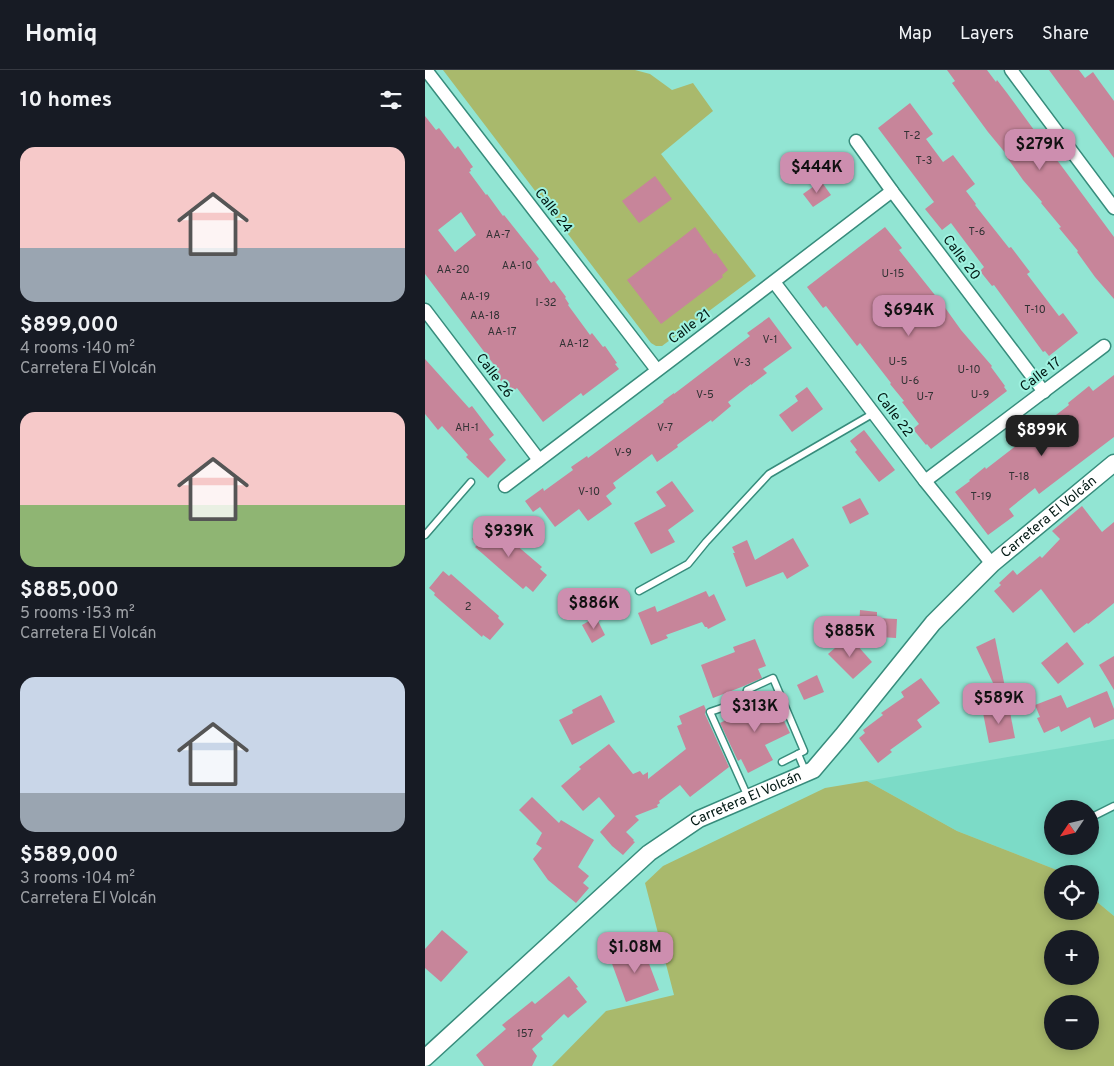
<!DOCTYPE html>
<html lang="en">
<head>
<meta charset="utf-8">
<style>
  body { margin:0; font-family:Overpass,sans-serif; background:#242831; color:#f1f3f6; height:100vh; display:flex; flex-direction:column; font-size:19px; white-space:nowrap }
  * { box-sizing:border-box; margin:0 }
  p { font-size:16px; color:#9ea1a6 }
  .icon { flex:none; width:28px; height:28px; fill:none; stroke:currentColor; stroke-width:2; stroke-linecap:round; stroke-linejoin:round }
  .map { position:relative; flex:1; overflow:hidden }
  .panel { display:flex; flex-direction:column; background:#171b24; width:425px }
  .panel>* { flex:none }
  .needle { width:32px; rotate:235deg }
  .buttons { position:absolute; left:619px; top:730px; display:grid; gap:10px }
  .buttons a { display:grid; place-items:center; width:55px; height:55px; border-radius:50%; background:#171b24; box-shadow:0 2px 12px #0003; font-size:25px }
  .price { position:absolute; translate:-50% -42px; padding:0 11px; border-radius:10px; background:#cd8eaf; color:#111; font-size:16px; line-height:32px; filter:drop-shadow(0 1px 2px #0008) }
  .price::after { content:''; position:absolute; left:50%; top:30px; width:15px; height:11px; margin-left:-8px; background:inherit; clip-path:polygon(0 0,100% 0,50% 100%) }
  .price.selected { background:#222; color:#fff }
  ul { padding:0; list-style:none }
  li { display:grid; align-content:center; gap:10px; height:265px; padding:0 20px }
  li span { display:grid; place-items:center; height:155px; border-radius:15px; color:#555 }
  li>.icon { margin-inline-start:auto }
  span .icon { width:90px; height:90px; fill:#fffc; stroke-width:1 }
  li b { font-size:21px }
  h2 { display:flex; justify-content:space-between; align-items:center; height:60px; padding:0 20px; font-size:21px }
  header { display:flex; align-items:center; gap:30px; box-sizing:border-box; height:70px; padding:0 25px; background:#171b24; border-bottom:1px solid #363941 }
  header strong { font-size:24px }
  nav { display:flex; gap:28px; margin-inline-start:auto; font-size:18px }
  main { display:flex; flex:1; min-height:0 }
  .map>svg:first-child { display:block }
  .built { fill:#7cdbc7; fill-rule:evenodd }
  .green { fill:#a9b96c; fill-rule:evenodd }
  .building { fill:#c7859a; fill-rule:evenodd }
  .lines { fill:none; stroke-linecap:round; stroke-linejoin:round }
  .service-casing { stroke:#378c7c; stroke-width:9 }
  .minor-casing { stroke:#378c7c; stroke-width:15 }
  .tertiary-casing { stroke:#378c7c; stroke-width:19 }
  .service { stroke:#fff; stroke-width:6 }
  .minor { stroke:#fff; stroke-width:12 }
  .tertiary { stroke:#fff; stroke-width:16 }
  .labels { text-anchor:middle; dominant-baseline:central; stroke-width:4; stroke-linejoin:round; paint-order:stroke }
  .number-label { font-size:11px; fill:#323234 }
  .street-label { font-size:14px; fill:#001712; stroke:#9ff2e0 }
</style>
</head>
<body>
<header>
<strong>Homiq</strong>
<nav><a>Map</a><a>Layers</a><a>Share</a></nav>
</header>
<main>
<section class="panel">
<h2>10 homes<svg class="icon" aria-label="filters" viewBox="0 0 24 24"><path d="M4 7h16M4 17h16"/><circle cx="9" cy="7" r="2"/><circle cx="15" cy="17" r="2"/></svg></h2>
<ul>
<li><span style="background:linear-gradient(#f6c9c9 65%,#9aa5b1 0)"><svg class="icon" aria-label="home" viewBox="0 0 24 24"><path d="M3 11l9-7 9 7M6 9v11h12V9"/></svg></span><div><b>$899,000</b><p>4 rooms · 140 m²</p><p>Carretera El Volcán</p></div></li>
<li><span style="background:linear-gradient(#f6c9c9 60%,#8fb573 0)"><svg class="icon" aria-label="home" viewBox="0 0 24 24"><path d="M3 11l9-7 9 7M6 9v11h12V9"/></svg></span><div><b>$885,000</b><p>5 rooms · 153 m²</p><p>Carretera El Volcán</p></div></li>
<li><span style="background:linear-gradient(#c9d6e8 75%,#9aa5b1 0)"><svg class="icon" aria-label="home" viewBox="0 0 24 24"><path d="M3 11l9-7 9 7M6 9v11h12V9"/></svg></span><div><b>$589,000</b><p>3 rooms · 104 m²</p><p>Carretera El Volcán</p></div></li>
</ul>
</section>
<div class="map">
<svg width="689" height="996" viewBox="0 0 689 996">
  <rect width="100%" height="100%" fill="#92e5d3"/>
  <path class="built" d="M689,669V846L665,826V804H639L637,802L532,761L442,711ZM628,739H665V776H628Z"/>
  <g class="green">
    <polygon points="18,0 210,0 225,4 247,20 268,13 288,41 236,84 331,206 237,276 231,276 226,273"/>
    <path d="M442,711L532,761L637,802L639,804H628V841H665V826L689,846V996H127L181,941L249,925L220,813L238,796L400,718ZM628,869H665V906H628ZM628,934H665V971H628Z"/>
  </g>
  <g class="building">
    <polygon points="522,0 562,0 571,12 572,10 582,23 617,71 616,71 635,94 689,167 689,229 670,207 652,182 653,181 634,158 636,157 616,133 617,132 598,110 581,86 582,85 563,62 527,13 530,11"/>
    <polygon points="624,0 654,0 660,8 668,2 675,12 689,31 689,88"/>
    <polygon points="485,33 508,64 501,69 518,92 528,85 550,114 541,121 551,134 550,135 584,178 586,177 605,202 602,204 634,246 638,243 653,263 624,286 620,281 618,282 569,215 567,216 555,201 559,197 526,153 517,160 500,139 509,132 453,58"/>
    <path d="M0,46L11,60L14,58L30,79L33,76L48,97L45,99L46,101L44,102L61,125L62,124L78,146L79,145L114,189L111,192L126,213L129,211L141,227L140,228L144,234L143,235L165,265L167,263L178,277L180,276L192,293L190,294L194,299L158,326L156,323L118,352L92,318L86,323L66,299L70,296L0,204ZM36,142L51,165L30,182L13,160Z"/>
    <polygon points="230,106 247,129 214,153 197,131"/>
    <polygon points="396,111 406,125 388,137 378,124"/>
    <polygon points="270,157 289,184 291,183 303,200 297,205 298,207 236,254 202,210"/>
    <polygon points="460,157 477,178 474,180 521,239 536,260 567,296 566,297 580,316 579,317 582,321 506,379 502,374 501,375 488,359 494,354 477,332 479,331 465,314 466,313 435,273 432,276 401,236 398,238 382,217"/>
    <polygon points="344,247 367,278 338,299 342,303 326,315 326,314 303,332 306,336 287,352 286,350 252,375 253,377 232,392 227,384 188,413 191,418 181,426 187,434 163,451 154,439 130,457 115,437 108,442 100,431 118,418 119,421 148,400 146,397 162,386 163,388 239,332 238,331 249,323 249,324 325,266 322,263"/>
    <polygon points="0,289 44,338 47,336 69,365 64,369 81,390 63,408 41,387 43,385 17,356 13,360 0,344"/>
    <polygon points="689,305 689,367 614,424 610,418 584,439 589,446 563,465 530,422 545,411 544,410 560,397 561,399 592,375 591,373 613,357 614,358 644,335 643,333 664,316 668,321"/>
    <polygon points="382,317 398,339 367,362 354,345 373,331 370,326"/>
    <polygon points="439,360 470,400 454,412 430,382 432,380 425,371"/>
    <polygon points="247,411 269,441 243,460 250,472 226,484 209,453 241,436 231,422"/>
    <polygon points="435,428 444,444 425,454 417,437"/>
    <polygon points="657,436 677,462 689,452 689,533 663,554 662,553 649,563 616,519 588,543 569,521 576,515 574,513 588,500 592,505 615,486 617,488 635,469 627,461"/>
    <polygon points="61,452 67,458 69,456 117,497 115,499 122,505 108,522 101,516 98,519 50,477 53,474 47,469"/>
    <polygon points="368,468 384,496 362,509 358,502 321,517 308,483 310,483 307,477 322,470 330,490"/>
    <polygon points="18,501 24,506 26,504 74,546 73,548 79,554 65,570 58,565 57,567 9,525 10,523 4,518"/>
    <polygon points="281,521 284,527 289,524 301,550 283,559 282,557 280,557 277,552 241,565 243,568 226,575 213,543 230,536 232,542"/>
    <polygon points="435,540 452,542 452,548 472,549 471,568 424,565 434,557"/>
    <polygon points="171,547 180,565 167,573 157,555"/>
    <polygon points="424,566 447,592 428,609 403,584"/>
    <polygon points="570,568 583,632 578,634 551,577"/>
    <polygon points="330,569 341,596 333,599 337,608 319,616 288,628 276,595 310,582 308,577"/>
    <polygon points="642,572 659,594 633,614 616,593"/>
    <polygon points="689,586 689,620 674,595"/>
    <polygon points="392,605 399,622 379,630 372,615"/>
    <polygon points="496,608 515,633 492,650 497,657 465,680 467,682 453,693 434,668 440,663 438,660 458,645 456,643 479,627 476,622"/>
    <polygon points="682,621 689,639 689,649 669,658 665,647 636,662 634,656 619,663 612,648 615,647 610,635 636,625 642,638"/>
    <polygon points="176,625 190,652 147,675 134,650 148,643 147,640"/>
    <polygon points="347,627 365,663 340,675 348,690 323,703 316,689 313,691 295,653"/>
    <polygon points="279,635 281,640 280,644 304,697 265,727 255,715 234,731 235,733 232,735 233,737 210,746 214,750 201,762 209,770 208,771 210,772 198,785 187,776 175,762 190,746 174,727 158,741 136,716 156,699 154,697 184,674 208,704 215,701 218,705 223,702 223,709 261,679 252,656 257,654 254,646"/>
    <polygon points="584,637 590,668 564,673 558,643"/>
    <polygon points="107,727 134,753 136,750 169,770 153,797 164,806 158,813 164,818 151,833 123,810 108,789 117,778 111,774 117,763 94,740"/>
    <polygon points="17,860 43,882 16,912 0,898 0,879"/>
    <polygon points="217,875 234,920 201,932 186,891 203,884 201,881"/>
    <polygon points="144,906 153,917 151,918 162,932 143,948 139,944 116,966 118,969 107,979 112,986 107,996 59,996 51,985 81,959 77,955 107,931 110,934"/>
  </g>
  <g class="lines">
    <g class="service-casing">
      <g id="service">
        <polyline points="0,465 46,412"/>
        <polyline points="214,521 263,494 281,472 344,404 449,343"/>
        <polyline points="373,684 381,703"/>
        <polyline points="323,727 285,642 320,630 322,620 348,608 379,681 357,692"/>
        <polyline points="665,748 689,736"/>
      </g>
    </g>
    <g class="minor-casing">
      <g id="minor">
        <polyline points="1,0 232,300"/>
        <polyline points="586,0 689,138"/>
        <polyline points="431,71 467,121 619,322"/>
        <polyline points="349,212 500,411 567,494"/>
        <polyline points="0,240 114,390"/>
        <polyline points="500,411 679,276"/>
        <path d="M80,416C209,318 339,220 467,121"/>
      </g>
    </g>
    <g class="tertiary-casing">
      <g id="tertiary">
        <path id="s1" d="M0,988L224,783L274,749L388,700L417,666L508,553L567,494L689,393"/>
      </g>
    </g>
    <use href="#service" class="service"/>
    <use href="#minor" class="minor"/>
    <use href="#tertiary" class="tertiary"/>
  </g>
  <g class="labels">
    <g class="number-label">
      <text x="487" y="66">T-2</text>
      <text x="499" y="91">T-3</text>
      <text x="552" y="162">T-6</text>
      <text x="73" y="165">AA-7</text>
      <text x="92" y="196">AA-10</text>
      <text x="28" y="200">AA-20</text>
      <text x="468" y="204">U-15</text>
      <text x="50" y="227">AA-19</text>
      <text x="121" y="233">I-32</text>
      <text x="610" y="240">T-10</text>
      <text x="60" y="246">AA-18</text>
      <text x="77" y="262">AA-17</text>
      <text x="345" y="270">V-1</text>
      <text x="149" y="274">AA-12</text>
      <text x="473" y="292">U-5</text>
      <text x="317" y="293">V-3</text>
      <text x="544" y="300">U-10</text>
      <text x="485" y="311">U-6</text>
      <text x="280" y="325">V-5</text>
      <text x="555" y="325">U-9</text>
      <text x="500" y="327">U-7</text>
      <text x="42" y="358">AH-1</text>
      <text x="240" y="358">V-7</text>
      <text x="198" y="383">V-9</text>
      <text x="594" y="407">T-18</text>
      <text x="164" y="422">V-10</text>
      <text x="556" y="427">T-19</text>
      <text x="43" y="537">2</text>
      <text x="100" y="964">157</text>
    </g>
    <g class="street-label">
      <text transform="translate(128 141) rotate(52)">Calle 24</text>
      <text transform="translate(536 188) rotate(53)">Calle 20</text>
      <text transform="translate(265 257) rotate(-37)">Calle 21</text>
      <text transform="translate(616 305) rotate(-37)">Calle 17</text>
      <text transform="translate(69 306) rotate(53)">Calle 26</text>
      <text transform="translate(469 345) rotate(53)">Calle 22</text>
      <text stroke="none"><textPath href="#s1" startOffset="835">Carretera El Volcán</textPath></text>
      <text stroke="none"><textPath href="#s1" startOffset="415">Carretera El Volcán</textPath></text>
    </g>
  </g>
</svg>
<div class="buttons">
<a><svg class="needle" viewBox="-14 -14 28 28"><path d="M0-13l5 13h-10z" fill="#e53935"/><path d="M0 13l5-13h-10z" fill="#9ea1a6"/></svg></a>
<a><svg class="icon" aria-label="locate" viewBox="0 0 24 24"><circle cx="12" cy="12" r="6"/><path d="M12 2v4M12 18v4M2 12h4M18 12h4"/></svg></a>
<a>+</a>
<a>−</a>
</div>
<b class="price" style="left:615px;top:101px">$279K</b>
<b class="price" style="left:392px;top:124px">$444K</b>
<b class="price" style="left:484px;top:267px">$694K</b>
<b class="price selected" style="left:617px;top:387px">$899K</b>
<b class="price" style="left:84px;top:488px">$939K</b>
<b class="price" style="left:169px;top:560px">$886K</b>
<b class="price" style="left:425px;top:588px">$885K</b>
<b class="price" style="left:574px;top:655px">$589K</b>
<b class="price" style="left:330px;top:663px">$313K</b>
<b class="price" style="left:210px;top:904px">$1.08M</b>
</div>
</main>
</body>
</html>
